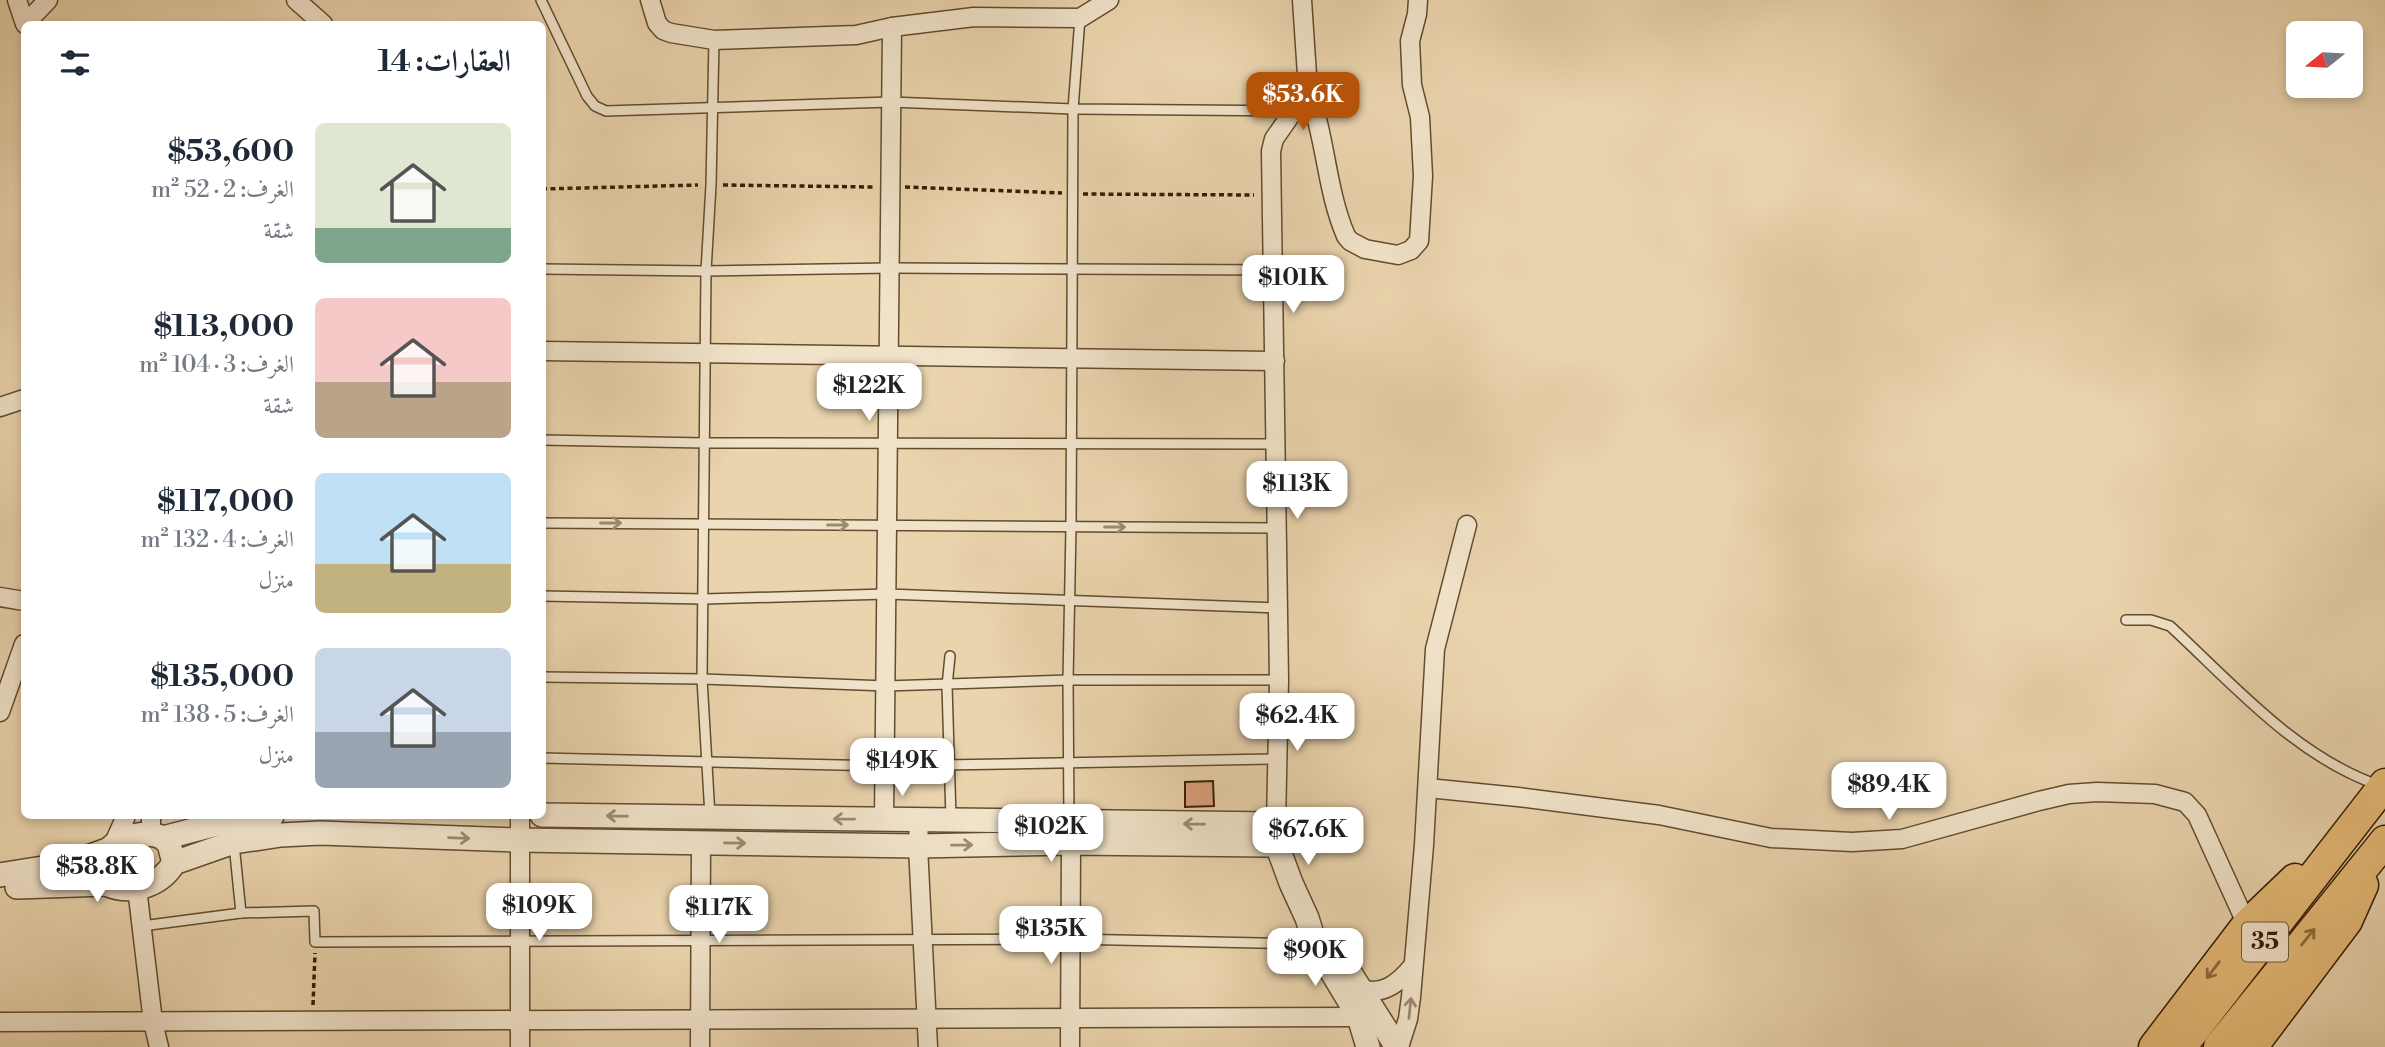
<!DOCTYPE html>
<html lang="ar">
<head>
<meta charset="utf-8">
<style>
  body { margin:0; font-family:"Libre Bodoni",Amiri,serif; background:#f2f2f3; color:#1f2937; direction:rtl; height:100vh; display:flex; flex-direction:column; font-size:26px; white-space:nowrap }
  * { box-sizing:border-box; margin:0 }
  p { font-size:23px; color:#747a83 }
  .icon { flex:none; width:38px; height:38px; fill:none; stroke:currentColor; stroke-width:2; stroke-linecap:round; stroke-linejoin:round }
  .map { position:relative; flex:1; overflow:hidden; direction:ltr }
  .drawer { position:absolute; left:21px; top:21px; width:525px; height:798px; display:flex; flex-direction:column; background:#fff; border-radius:10px; box-shadow:0 4px 10px #0003; direction:rtl }
  .drawer>* { flex:none }
  .needle { width:46px; rotate:252deg }
  .controls { position:absolute; left:2286px; top:21px; display:grid; gap:14px }
  .controls a { display:grid; place-items:center; width:77px; height:77px; border-radius:10px; background:#fff; box-shadow:0 4px 10px #0003; font-size:35px }
  .price { position:absolute; translate:-50% -60px; padding:0 16px; border-radius:14px; background:#fff; color:#222; font-size:23px; line-height:46px; filter:drop-shadow(0 2px 4px #0008) }
  .price::after { content:''; position:absolute; left:50%; top:42px; width:21px; height:16px; margin-left:-10px; background:inherit; clip-path:polygon(0 0,100% 0,50% 100%) }
  .price.on { background:#b45309; color:#fff }
  ul { padding:0; list-style:none }
  li { display:flex; align-items:center; gap:21px; height:175px; padding:0 35px }
  li span { display:grid; place-items:center; flex:none; width:196px; height:140px; border-radius:10px; color:#555 }
  li>.icon { margin-inline-start:auto }
  span .icon { width:84px; height:84px; fill:#fffc; stroke-width:1 }
  li b { font-size:30px }
  h2 { display:flex; justify-content:space-between; align-items:center; height:84px; padding:0 35px; font-size:30px }
  .map>svg:first-child { display:block }
  .building { fill:#daa07e; stroke:#341e05; stroke-width:2 }
  .lines { fill:none; stroke-linecap:round; stroke-linejoin:round }
  .service-casing { stroke:#624c2f; stroke-width:12 }
  .minor-casing { stroke:#624c2f; stroke-width:21 }
  .tertiary-casing { stroke:#624c2f; stroke-width:26 }
  .trunk-casing { stroke:#341e05; stroke-width:33 }
  .path { stroke:#341e05; stroke-width:3.5; stroke-dasharray:5 3.5; stroke-linecap:butt }
  .service { stroke:#f1e3ca; stroke-width:9 }
  .minor { stroke:#f1e3ca; stroke-width:18 }
  .tertiary { stroke:#f1e3ca; stroke-width:23 }
  .trunk { stroke:#e5ba76; stroke-width:30 }
  .oneway { stroke:#9c8a71 }
  .oneway2 { stroke:#8c6c3e }
  .labels { text-anchor:middle; dominant-baseline:central; stroke-width:5; stroke-linejoin:round; paint-order:stroke }
  .shield { fill:#f1e3ca; stroke:#6d5940; stroke-width:2 }
  .shield-label { font-size:23px; font-weight:bold; fill:#341e05 }
</style>
</head>
<body>
<div class="map">
<svg width="2385" height="1047" viewBox="0 0 2385 1047">
  <rect width="100%" height="100%" fill="#ead4ad"/>
  <filter id="stains"><feTurbulence type="fractalNoise" baseFrequency=".00286" numOctaves="4"/><feColorMatrix values="0 0 0 0 .2 0 0 0 0 .09 0 0 0 0 .02 0 0 0 .5 -.17"/></filter>
  <radialGradient id="worn" r=".72"><stop offset=".6" stop-color="#630" stop-opacity="0"/><stop offset="1" stop-color="#630" stop-opacity=".3"/></radialGradient>
  <polygon class="building" points="1213,781 1214,806 1185,807 1185,782"/>
  <g class="lines">
    <g class="service-casing">
      <g id="service">
        <polyline points="541,0 587,96 595,106 606,111 891,102 1073,109 1293,111"/>
        <polyline points="542,269 706,271 890,268 1273,270"/>
        <polyline points="542,440 705,443 1276,444"/>
        <polyline points="542,523 1278,528"/>
        <polyline points="542,596 704,599 887,594 1278,608"/>
        <path d="M2126,620H2151L2170,626C2233,684 2295,756 2378,785"/>
        <polyline points="950,656 947,686 951,818"/>
        <polyline points="542,677 702,679 886,686 1068,680 1279,680"/>
        <polyline points="542,758 885,766 1278,759"/>
        <polyline points="710,816 702,679 706,271 711,185 714,40"/>
        <polyline points="1069,820 1068,680 1071,527 1073,109 1080,18"/>
        <polyline points="234,844 241,913"/>
        <polyline points="142,926 241,913 314,911 315,942 1070,939 1314,944"/>
      </g>
    </g>
    <g class="minor-casing">
      <g id="minor">
        <polyline points="17,0 25,24 48,0"/>
        <polyline points="296,0 323,24"/>
        <polyline points="650,0 657,23 663,30 671,33 714,40 856,35 892,27 974,17 1080,18 1109,0"/>
        <path d="M1308,90C1326,137 1326,190 1346,236L1350,241L1365,249L1398,255L1411,250L1419,241L1423,176L1420,117L1412,85L1410,41L1417,14L1418,0"/>
        <polyline points="542,351 1275,361"/>
        <polyline points="0,407 24,399"/>
        <polyline points="0,597 24,601"/>
        <polyline points="0,712 24,644"/>
        <polyline points="1428,788 1518,797 1659,815 1771,838 1852,842 1902,839 2039,801 2069,794 2097,792 2155,794 2185,802 2197,815 2247,925"/>
        <polyline points="151,816 151,834"/>
        <polyline points="520,816 520,1047"/>
        <polyline points="884,820 892,27"/>
        <polyline points="919,820 918,846 928,1047"/>
        <polyline points="1276,824 1279,680 1271,151 1274,139 1308,90 1302,0"/>
        <polyline points="113,845 126,816"/>
        <polyline points="137,888 153,1022 159,1047"/>
        <path d="M1359,988C1381,997 1398,984 1412,967"/>
        <polyline points="0,1022 1359,1017"/>
        <polyline points="700,1047 701,843"/>
        <polyline points="1070,1047 1071,843"/>
        <polyline points="1399,1047 1408,1019 1411,997 1424,845 1435,649 1467,525"/>
      </g>
    </g>
    <g class="tertiary-casing">
      <g id="tertiary">
        <polyline points="542,815 1276,824 1277,845 1291,883 1307,918 1315,944 1359,1017 1368,1047"/>
        <path d="M163,838L169,844L174,863C160,886 131,895 106,884C85,847 139,825 163,838L232,820L272,816"/>
        <polyline points="174,863 234,842 281,835 320,833 518,840 918,846 1071,843 1277,845"/>
        <polyline points="0,875 68,864 107,850"/>
        <polyline points="17,887 106,884"/>
        <polyline points="1350,973 1397,1047"/>
      </g>
    </g>
    <g class="trunk-casing">
      <g id="trunk">
        <polyline points="2154,1047 2247,925 2295,879"/>
        <polyline points="2181,1047 2385,784"/>
        <polyline points="2219,1047 2385,841"/>
        <polyline points="2252,1047 2347,921 2363,885"/>
      </g>
    </g>
    <g class="path">
      <polyline points="723,185 873,187"/>
      <polyline points="905,187 1062,193"/>
      <polyline points="542,189 698,185"/>
      <polyline points="1083,194 1254,195"/>
      <polyline points="313,1005 315,953"/>
    </g>
    <use href="#service" class="service"/>
    <use href="#minor" class="minor"/>
    <use href="#tertiary" class="tertiary"/>
    <use href="#trunk" class="trunk"/>
  </g>
  <defs><path id="oneway-shaft" d="M-6 0H5M1.5-3L5.5 0L1.5 3" fill="none" stroke-width="1.6" stroke-linecap="round" stroke-linejoin="round" transform="scale(1.75)"/></defs>
  <g class="oneway">
    <use href="#oneway-shaft" transform="translate(611 523)"/>
    <use href="#oneway-shaft" transform="translate(838 525)"/>
    <use href="#oneway-shaft" transform="translate(1115 527)"/>
    <use href="#oneway-shaft" transform="translate(617 816) rotate(-179)"/>
    <use href="#oneway-shaft" transform="translate(844 819) rotate(-179)"/>
    <use href="#oneway-shaft" transform="translate(1194 824) rotate(-179)"/>
    <use href="#oneway-shaft" transform="translate(459 838) rotate(2)"/>
    <use href="#oneway-shaft" transform="translate(735 843) rotate(1)"/>
    <use href="#oneway-shaft" transform="translate(962 845) rotate(-1)"/>
    <use href="#oneway-shaft" transform="translate(1410 1008) rotate(-84)"/>
  </g>
  <g class="oneway2">
    <use href="#oneway-shaft" transform="translate(2308 937) rotate(-51)"/>
    <use href="#oneway-shaft" transform="translate(2213 970) rotate(127)"/>
  </g>
  <g class="labels">
    <rect class="shield" x="2242" y="922.5" width="46" height="39" rx="5"/>
    <g class="shield-label">
      <text x="2265" y="942">35</text>
    </g>
  </g>
  <rect width="100%" height="100%" filter="url(#stains)"/>
  <rect width="100%" height="100%" fill="url(#worn)"/>
</svg>
<div class="controls">
<a><svg class="needle" viewBox="-14 -14 28 28"><path d="M0-13l5 13h-10z" fill="#e53935"/><path d="M0 13l5-13h-10z" fill="#747a83"/></svg></a>
</div>
<b class="price on" style="left:1303px;top:132px">$53.6K</b>
<b class="price" style="left:1293px;top:315px">$101K</b>
<b class="price" style="left:869px;top:423px">$122K</b>
<b class="price" style="left:1297px;top:521px">$113K</b>
<b class="price" style="left:1297px;top:753px">$62.4K</b>
<b class="price" style="left:902px;top:798px">$149K</b>
<b class="price" style="left:1889px;top:822px">$89.4K</b>
<b class="price" style="left:1051px;top:864px">$102K</b>
<b class="price" style="left:1308px;top:867px">$67.6K</b>
<b class="price" style="left:97px;top:904px">$58.8K</b>
<b class="price" style="left:539px;top:943px">$109K</b>
<b class="price" style="left:719px;top:945px">$117K</b>
<b class="price" style="left:1051px;top:966px">$135K</b>
<b class="price" style="left:1315px;top:988px">$90K</b>
<section class="drawer">
<h2>العقارات: 14<svg class="icon" aria-label="filters" viewBox="0 0 24 24"><path d="M4 7h16M4 17h16"/><circle cx="9" cy="7" r="2"/><circle cx="15" cy="17" r="2"/></svg></h2>
<ul>
<li><span style="background:linear-gradient(#dfe7d0 75%,#7fa58c 0)"><svg class="icon" aria-label="home" viewBox="0 0 24 24"><path d="M3 11l9-7 9 7M6 9v11h12V9"/></svg></span><div><b>$53,600</b><p>الغرف: 2 · 52 m²</p><p>شقة</p></div></li>
<li><span style="background:linear-gradient(#f6c9c9 60%,#b9a48a 0)"><svg class="icon" aria-label="home" viewBox="0 0 24 24"><path d="M3 11l9-7 9 7M6 9v11h12V9"/></svg></span><div><b>$113,000</b><p>الغرف: 3 · 104 m²</p><p>شقة</p></div></li>
<li><span style="background:linear-gradient(#bfe0f5 65%,#c2b280 0)"><svg class="icon" aria-label="home" viewBox="0 0 24 24"><path d="M3 11l9-7 9 7M6 9v11h12V9"/></svg></span><div><b>$117,000</b><p>الغرف: 4 · 132 m²</p><p>منزل</p></div></li>
<li><span style="background:linear-gradient(#c9d6e8 60%,#9aa5b1 0)"><svg class="icon" aria-label="home" viewBox="0 0 24 24"><path d="M3 11l9-7 9 7M6 9v11h12V9"/></svg></span><div><b>$135,000</b><p>الغرف: 5 · 138 m²</p><p>منزل</p></div></li>
</ul>
</section>
</div>
</body>
</html>
